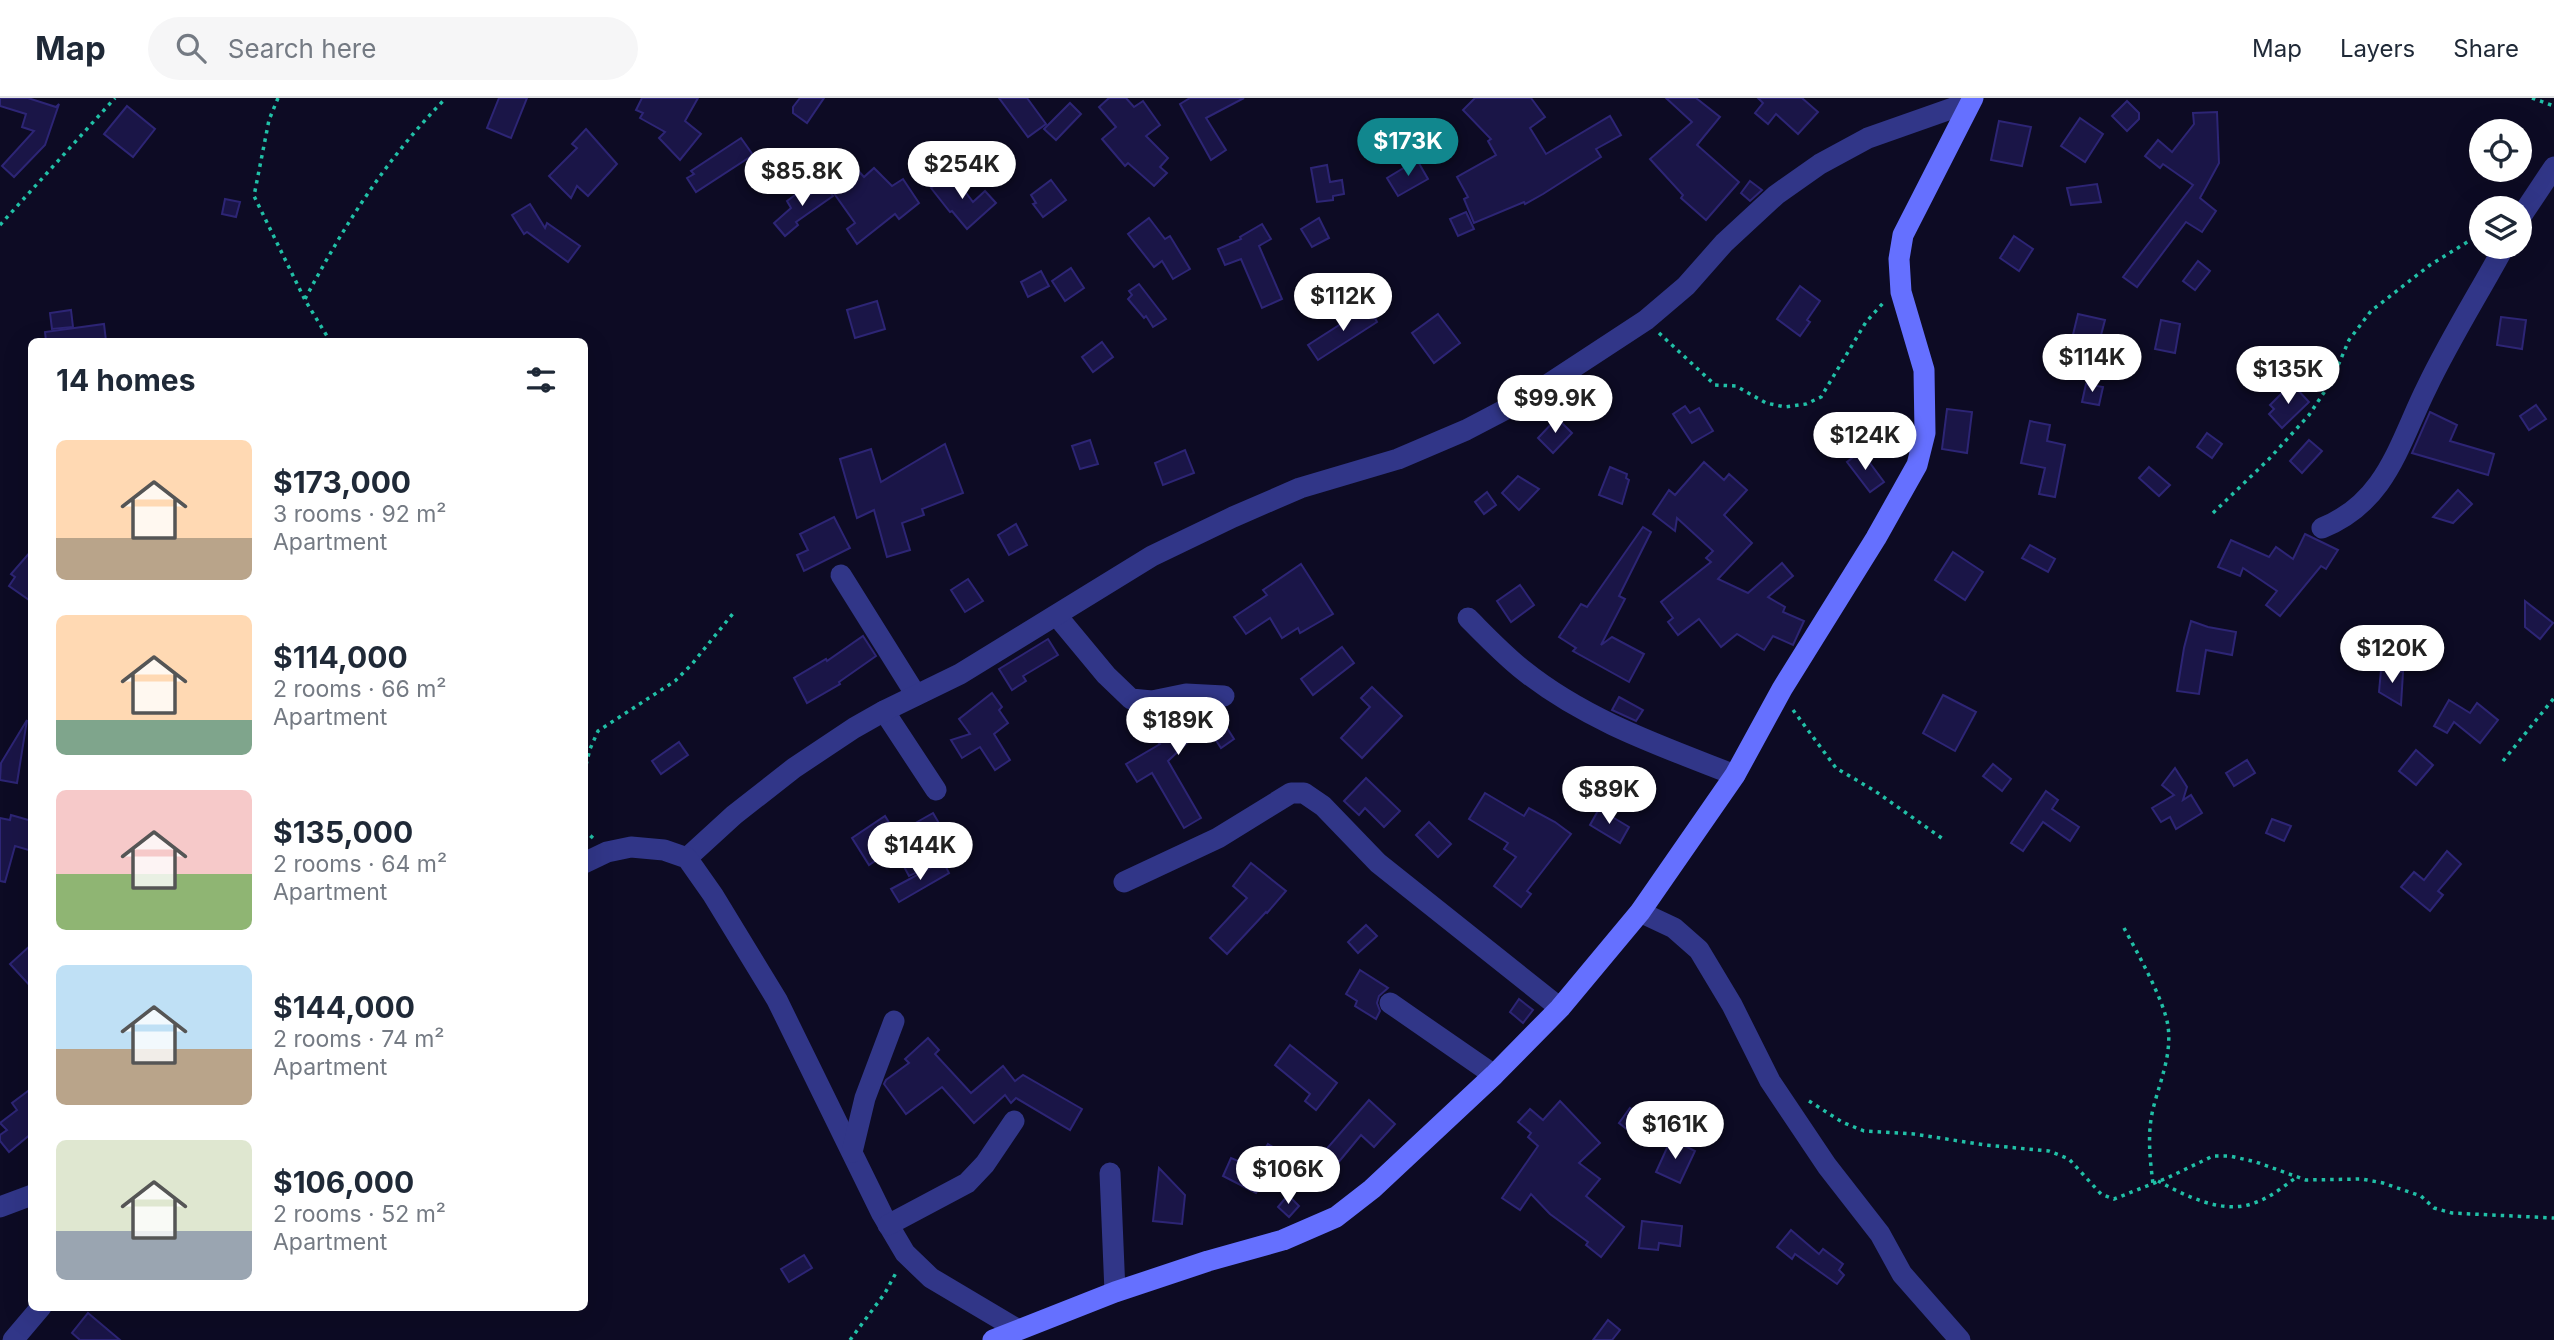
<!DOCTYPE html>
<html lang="en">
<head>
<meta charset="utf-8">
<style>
  body { margin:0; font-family:Inter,sans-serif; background:#f6f6f7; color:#1f2937; height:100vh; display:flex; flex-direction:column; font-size:26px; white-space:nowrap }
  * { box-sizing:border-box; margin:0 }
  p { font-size:23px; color:#747a83 }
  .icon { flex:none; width:38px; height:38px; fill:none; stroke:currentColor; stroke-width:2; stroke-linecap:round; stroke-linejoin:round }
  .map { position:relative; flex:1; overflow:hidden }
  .panel { position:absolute; left:28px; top:240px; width:560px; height:973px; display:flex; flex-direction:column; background:#fff; border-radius:10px; box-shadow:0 7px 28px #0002 }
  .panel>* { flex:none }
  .controls { position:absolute; left:2469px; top:21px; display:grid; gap:14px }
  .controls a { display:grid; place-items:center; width:63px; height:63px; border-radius:50%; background:#fff; box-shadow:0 7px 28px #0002; font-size:35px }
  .price { position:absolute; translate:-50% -60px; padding:0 16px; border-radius:24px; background:#fff; color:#222; font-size:23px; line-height:46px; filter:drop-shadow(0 2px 4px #0008) }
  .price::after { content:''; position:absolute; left:50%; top:42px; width:21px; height:16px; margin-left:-10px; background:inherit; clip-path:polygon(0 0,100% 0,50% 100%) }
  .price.on { background:#11878e; color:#fff }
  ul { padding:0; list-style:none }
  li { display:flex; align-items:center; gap:21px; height:175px; padding:0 28px }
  li span { display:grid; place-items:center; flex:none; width:196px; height:140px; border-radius:10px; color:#555 }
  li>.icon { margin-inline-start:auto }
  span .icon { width:84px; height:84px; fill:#fffc; stroke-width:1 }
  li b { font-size:30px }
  h2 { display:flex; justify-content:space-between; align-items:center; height:84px; padding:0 28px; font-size:30px }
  header { display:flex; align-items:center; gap:42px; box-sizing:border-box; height:98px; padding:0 35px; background:#fff; border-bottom:2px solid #e0e1e3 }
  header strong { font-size:33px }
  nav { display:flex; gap:38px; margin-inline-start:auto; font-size:24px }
  .search { width:490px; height:63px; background:#f6f6f7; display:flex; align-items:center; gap:18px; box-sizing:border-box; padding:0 24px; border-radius:38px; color:#747a83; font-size:26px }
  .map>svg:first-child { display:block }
  .building { fill:#1a1547; stroke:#2d2575; stroke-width:2 }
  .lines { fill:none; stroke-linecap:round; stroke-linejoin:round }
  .path { stroke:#21c0a7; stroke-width:3.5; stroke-dasharray:3.5 5; stroke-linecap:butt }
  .street { stroke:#313688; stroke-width:21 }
  .secondary { stroke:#6570ff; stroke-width:21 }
</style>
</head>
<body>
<header>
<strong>Map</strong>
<div class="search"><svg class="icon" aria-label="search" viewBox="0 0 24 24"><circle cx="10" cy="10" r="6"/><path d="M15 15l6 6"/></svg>Search here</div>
<nav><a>Map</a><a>Layers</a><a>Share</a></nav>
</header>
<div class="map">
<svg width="2554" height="1242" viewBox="0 0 2554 1242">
  <rect width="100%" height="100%" fill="#0d0b24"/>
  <g class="building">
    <polygon points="0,0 28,0 56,9 59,6 45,47 14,79 2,68 34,33 22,29 26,16 0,8"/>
    <polygon points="499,0 527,0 511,40 487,30"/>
    <polygon points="642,0 698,0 685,23 701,36 680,62 659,40 665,34 640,20 643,15 636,12"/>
    <polygon points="800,0 824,0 807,25 793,15 793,9"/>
    <polygon points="999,0 1027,0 1046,26 1028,39"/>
    <polygon points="1109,0 1126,0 1134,9 1143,3 1160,27 1146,38 1168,60 1160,69 1167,75 1154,88 1128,65 1125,68 1102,41 1116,29 1099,9"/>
    <polygon points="1190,0 1244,0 1206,20 1226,52 1211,62 1180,6"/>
    <polygon points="1475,0 1531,0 1545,19 1530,30 1546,56 1610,18 1621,37 1596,51 1601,59 1543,96 1525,106 1524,104 1474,125 1464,101 1468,99 1457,79 1496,57 1488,43 1491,41 1463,12"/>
    <polygon points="1666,0 1696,0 1720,19 1697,47 1739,84 1706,122 1681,100 1683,97 1650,61 1692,24"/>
    <polygon points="1758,0 1802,0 1818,14 1798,36 1776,16 1768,26 1755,15 1763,5"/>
    <polygon points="2127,3 2139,15 2139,21 2127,33 2112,18"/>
    <polygon points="1070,5 1081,16 1056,42 1044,31"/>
    <polygon points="127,8 155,31 133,59 104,36"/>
    <polygon points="2217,14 2219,65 2200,100 2216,113 2202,134 2186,124 2137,189 2123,179 2193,87 2163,66 2160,70 2145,58 2158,42 2172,54 2194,26 2193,15"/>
    <polygon points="2080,20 2103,36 2085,64 2061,48"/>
    <polygon points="1999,23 2031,29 2022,68 1991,62"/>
    <polygon points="586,31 617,66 588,98 577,88 571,100 549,78 577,50 572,46"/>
    <polygon points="741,40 753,57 696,94 687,80 694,76 691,73"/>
    <polygon points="1417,62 1428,81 1398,98 1387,80"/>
    <polygon points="1327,67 1330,84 1342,82 1344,96 1333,98 1333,102 1317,104 1311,70"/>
    <polygon points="854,68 864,79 874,70 892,88 903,81 919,105 899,121 895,116 857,146 847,131 855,125 831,91"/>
    <polygon points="951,75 973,104 985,93 996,105 967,131 952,113 950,114 931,90"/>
    <polygon points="1051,82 1066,102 1043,119 1033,106 1036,105 1031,97"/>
    <polygon points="1750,83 1762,92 1750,103 1741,95"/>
    <polygon points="824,86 833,98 796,124 798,127 785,138 774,125 791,110 787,103 806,89 811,96"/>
    <polygon points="2097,86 2101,104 2071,107 2067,90"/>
    <polygon points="225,101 240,104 236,119 222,116"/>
    <polygon points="530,106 545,130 547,125 580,148 568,164 527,134 524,136 512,117"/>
    <polygon points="1466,114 1474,131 1458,138 1450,121"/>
    <polygon points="1149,120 1165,141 1170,138 1190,171 1173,181 1162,163 1154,169 1128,136"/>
    <polygon points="1319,120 1329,140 1312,149 1301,131"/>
    <polygon points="1262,126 1271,141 1259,148 1282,201 1262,210 1241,161 1225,167 1218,151 1241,141 1240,139"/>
    <polygon points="2014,138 2033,151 2019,173 2000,160"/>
    <polygon points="2198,163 2210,173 2195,192 2183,183"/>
    <polygon points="1071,170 1084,190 1065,203 1052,183"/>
    <polygon points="1041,173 1049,188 1028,199 1021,184"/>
    <polygon points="1139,186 1166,221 1153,229 1146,218 1144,220 1128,201 1132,197 1129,193"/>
    <polygon points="1800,188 1820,203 1807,222 1810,224 1800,238 1777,221"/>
    <polygon points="877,203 885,231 855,240 847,212"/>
    <polygon points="1369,208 1377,224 1318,262 1308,247"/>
    <polygon points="71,212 73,229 52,231 50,215"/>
    <polygon points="1438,216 1460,245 1434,265 1412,235"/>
    <polygon points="2078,216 2105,222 2096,256 2070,249"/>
    <polygon points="2501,219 2526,222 2522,251 2497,247"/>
    <polygon points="2161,222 2180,226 2175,255 2155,251"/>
    <polygon points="104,226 106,243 46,243 45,234"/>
    <polygon points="1102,244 1113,259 1093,274 1082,259"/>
    <polygon points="2086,286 2103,289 2099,307 2082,304"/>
    <polygon points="2294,288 2309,304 2282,330 2269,316 2274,311 2270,307 2285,292 2288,295"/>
    <polygon points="2536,307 2546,321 2529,332 2520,318"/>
    <polygon points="1685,308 1690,315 1699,310 1713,333 1692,345 1673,316"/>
    <polygon points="1947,311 1972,314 1967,355 1942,351"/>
    <polygon points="2430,314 2457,327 2450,343 2494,356 2488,377 2412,355"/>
    <polygon points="1557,320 1572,335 1553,355 1538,340"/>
    <polygon points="2030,323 2050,327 2047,343 2065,347 2055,399 2039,396 2045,370 2021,365"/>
    <polygon points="2207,335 2222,346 2212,360 2197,349"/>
    <polygon points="1090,342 1098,366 1080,371 1072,348"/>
    <polygon points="2309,342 2322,353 2302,375 2290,363"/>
    <polygon points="945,346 963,395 922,411 924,417 902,425 910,452 887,459 874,412 857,420 840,361 871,351 881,384"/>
    <polygon points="1185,352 1194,375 1163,387 1155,365"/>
    <polygon points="1861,353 1884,384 1870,394 1847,364"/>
    <polygon points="1704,364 1724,382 1729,376 1747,392 1724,417 1752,445 1718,481 1748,495 1782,465 1793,478 1768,499 1785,509 1783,514 1804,523 1793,547 1773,538 1764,552 1737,536 1721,549 1699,521 1678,537 1668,524 1673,520 1661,504 1711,464 1706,460 1713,453 1677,420 1675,433 1653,416 1669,392 1675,397"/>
    <polygon points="1610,369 1627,376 1626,380 1629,382 1622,406 1599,397"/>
    <polygon points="2149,369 2170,387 2159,398 2139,380"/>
    <polygon points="1518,378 1539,391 1519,412 1502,395"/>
    <polygon points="2458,392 2472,406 2453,425 2433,419"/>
    <polygon points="1487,394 1496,407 1484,416 1475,404"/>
    <polygon points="834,419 850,450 804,473 797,457 808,452 800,436"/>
    <polygon points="1016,426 1027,447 1009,457 998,437"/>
    <polygon points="1643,429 1651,434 1619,498 1625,501 1601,547 1612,539 1644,556 1629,584 1573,553 1576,550 1559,539 1581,506 1587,509"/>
    <polygon points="2305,436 2338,452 2326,471 2321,468 2280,518 2266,507 2277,493 2243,470 2240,478 2218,469 2231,442 2269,459 2276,449 2293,461"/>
    <polygon points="2030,447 2055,461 2048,474 2022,460"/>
    <polygon points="32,452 32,504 9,488 15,479 11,476"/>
    <polygon points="1953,454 1983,474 1965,502 1935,482"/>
    <polygon points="1301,466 1333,516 1300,535 1298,530 1282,540 1270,520 1246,536 1234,519 1267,497 1263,492"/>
    <polygon points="968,481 983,503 965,514 951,492"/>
    <polygon points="1520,487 1534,507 1511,524 1497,503"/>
    <polygon points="2525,503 2553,525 2540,541 2525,529"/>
    <polygon points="2191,523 2208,529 2236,534 2232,557 2206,552 2199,596 2177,593 2184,550"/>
    <polygon points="863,538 876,558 839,584 840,586 807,605 794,580 826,561 827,563"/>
    <polygon points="1048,541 1058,557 1023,578 1026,583 1012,592 999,571"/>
    <polygon points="1342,549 1354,565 1313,597 1301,581"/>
    <polygon points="2381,572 2403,574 2401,607 2379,594"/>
    <polygon points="1372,589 1402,618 1362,660 1341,640 1370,609 1361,600"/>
    <polygon points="992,595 1002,609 999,612 1008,625 994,636 1010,662 995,672 980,649 962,660 951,642 970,636 959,621"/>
    <polygon points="1943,597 1976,614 1955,653 1923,635"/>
    <polygon points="1619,599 1643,612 1636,623 1612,612"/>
    <polygon points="2449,602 2470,615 2477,605 2498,622 2480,645 2454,624 2447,635 2434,628"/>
    <polygon points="1207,610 1223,611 1218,616 1234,641 1221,650 1206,627 1168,663 1201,720 1184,730 1152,675 1137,684 1126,666 1160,646 1152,637 1179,611 1190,622"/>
    <polygon points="27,622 17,685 0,682 1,665"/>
    <polygon points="679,644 688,657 661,676 652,663"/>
    <polygon points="2416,652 2433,667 2416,687 2399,673"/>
    <polygon points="2247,662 2255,675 2234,688 2226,675"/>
    <polygon points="1993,666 2011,681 2002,693 1983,678"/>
    <polygon points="2175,670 2187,689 2183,702 2191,697 2202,715 2176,731 2170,719 2161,724 2152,710 2174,697 2162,687"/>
    <polygon points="1366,680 1400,713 1384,729 1365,710 1359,717 1344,703"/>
    <polygon points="2046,693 2058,702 2052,711 2079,729 2070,743 2043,724 2023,753 2011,745"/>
    <polygon points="1485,695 1524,718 1529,710 1555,724 1571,736 1527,793 1531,796 1521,809 1494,788 1516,759 1504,751 1508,745 1469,721"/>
    <polygon points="1599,711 1629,729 1620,745 1590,727"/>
    <polygon points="933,715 957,756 909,778 894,750 869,767 852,740 885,718 896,736"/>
    <polygon points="11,717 32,723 32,753 15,748 5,784 0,783 0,720 10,722"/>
    <polygon points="2272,721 2291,728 2284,743 2266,735"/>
    <polygon points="1429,724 1451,746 1438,759 1416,737"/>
    <polygon points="2447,753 2461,766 2438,793 2443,797 2430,813 2401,789 2414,774 2424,782"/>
    <polygon points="943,763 949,775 899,804 891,791"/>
    <polygon points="1251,765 1286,793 1267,815 1266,814 1227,856 1210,840 1247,800 1233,788"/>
    <polygon points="1366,827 1377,838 1358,855 1348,844"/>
    <polygon points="32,846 32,890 10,866"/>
    <polygon points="1360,872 1388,890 1379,898 1377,905 1380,913 1376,921 1355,908 1357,903 1346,896"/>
    <polygon points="1519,901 1533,912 1523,925 1510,914"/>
    <polygon points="928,940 939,952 935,956 971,995 1003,968 1015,983 1023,977 1082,1011 1070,1032 1016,1000 1011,1005 1005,997 974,1025 942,989 906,1016 884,986 886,982 909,965 905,961"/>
    <polygon points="1290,947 1337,985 1316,1012 1305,1003 1310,996 1275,967"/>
    <polygon points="32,990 32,1035 9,1054 0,1043 0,1037 7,1032 0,1025 17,1012 12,1005"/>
    <polygon points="1369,1002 1395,1026 1374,1049 1361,1037 1337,1066 1323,1055"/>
    <polygon points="1560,1003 1600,1045 1579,1065 1600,1081 1586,1098 1624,1129 1601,1159 1586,1147 1588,1144 1550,1116 1531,1096 1520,1112 1502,1100 1538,1048 1528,1039 1531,1035 1518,1024 1530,1011 1543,1022"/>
    <polygon points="1630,1010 1644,1020 1633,1036 1619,1025"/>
    <polygon points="1671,1041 1695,1053 1680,1085 1656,1074"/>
    <polygon points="1268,1046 1282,1055 1256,1095 1223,1078 1231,1060 1253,1069"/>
    <polygon points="1159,1070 1185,1097 1182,1126 1153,1123"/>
    <polygon points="1288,1097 1299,1108 1289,1119 1278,1109"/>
    <polygon points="1642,1123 1682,1128 1680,1148 1659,1145 1658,1152 1639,1150"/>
    <polygon points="1791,1132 1819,1156 1823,1151 1843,1166 1839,1172 1844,1177 1837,1186 1795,1156 1792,1161 1777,1149"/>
    <polygon points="804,1157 812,1170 789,1184 781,1171"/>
    <polygon points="88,1215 120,1242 80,1242 72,1235"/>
    <polygon points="1608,1222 1620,1232 1612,1242 1593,1242"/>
  </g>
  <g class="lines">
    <g class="path">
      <polyline points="278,0 269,22 254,98 305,202 330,243"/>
      <polyline points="2532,0 2554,8"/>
      <polyline points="0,127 115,0"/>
      <path d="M305,201C345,126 386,61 446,0"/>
      <polyline points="1659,235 1715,287 1736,288 1766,305 1785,309 1806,306 1821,299 1866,224 1884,204"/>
      <polyline points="2213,415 2269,361 2309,317 2331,284 2349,242 2371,213 2430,167 2482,135"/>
      <polyline points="1793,612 1836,670 1875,693 1943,741"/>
      <polyline points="2503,663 2554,600"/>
      <polyline points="584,675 590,651 598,633 675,583 692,566 735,513"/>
      <polyline points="584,732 593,740"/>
      <path d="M2124,830C2137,854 2164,902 2168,928C2172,957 2160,983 2153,1011C2147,1036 2150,1061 2153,1086"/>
      <polyline points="1809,1003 1842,1024 1864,1033 1914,1036 1985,1047 2049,1053 2069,1061 2101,1096 2114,1101 2167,1080 2213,1058 2230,1058 2256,1064 2306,1082 2362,1081 2383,1085 2421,1098 2434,1110 2452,1115 2554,1120"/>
      <path d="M2158,1083C2186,1098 2223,1117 2254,1105C2270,1100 2284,1088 2297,1079"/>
      <polyline points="850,1242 885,1195 897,1173"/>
    </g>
    <g class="street">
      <polyline points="2520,120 2554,69"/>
      <path d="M2322,430C2387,404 2399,345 2427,289C2450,241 2479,195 2504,149"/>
      <polyline points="841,477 916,597"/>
      <polyline points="1057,518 1106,577 1131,601 1152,603 1186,596 1224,598"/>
      <path d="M1468,520C1486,538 1503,556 1523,572C1585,622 1661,648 1735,677"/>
      <polyline points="884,613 936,692"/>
      <polyline points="687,760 734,717 794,670 854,630 884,613 960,576 1152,458 1233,419 1300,390 1398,361 1466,332 1527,300 1646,222 1686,188 1724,145 1776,97 1820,66 1868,40 1970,4"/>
      <polyline points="584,765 607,754 631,749 664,752 687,760 713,797 777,902 882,1116 905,1155 931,1180 1017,1231"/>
      <polyline points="1124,784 1218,740 1291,695 1304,695 1323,708 1378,765 1560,910"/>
      <polyline points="1640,814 1674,830 1699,852 1732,907 1770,983 1827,1068 1880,1136 1902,1176 1960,1242"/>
      <polyline points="1390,905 1494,977"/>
      <polyline points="852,1054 865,1000 894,923"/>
      <polyline points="1110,1075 1115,1194"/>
      <polyline points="0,1109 32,1097"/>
      <polyline points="888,1127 967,1085 985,1066 1014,1023"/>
      <polyline points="13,1242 41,1209"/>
    </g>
    <polyline class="secondary" points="993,1242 1115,1194 1208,1163 1283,1142 1336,1119 1372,1091 1494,977 1560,910 1640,814 1735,677 1782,591 1876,440 1917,367 1925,335 1924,272 1901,194 1899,161 1903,137 1973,0"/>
  </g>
</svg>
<div class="controls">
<a><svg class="icon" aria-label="locate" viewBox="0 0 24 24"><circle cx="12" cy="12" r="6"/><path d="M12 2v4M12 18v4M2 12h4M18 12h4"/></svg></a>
<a><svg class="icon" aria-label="layers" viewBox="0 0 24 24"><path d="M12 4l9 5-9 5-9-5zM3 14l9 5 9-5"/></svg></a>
</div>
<b class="price on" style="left:1408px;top:80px">$173K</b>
<b class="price" style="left:962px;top:103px">$254K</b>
<b class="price" style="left:802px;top:110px">$85.8K</b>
<b class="price" style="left:1343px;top:235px">$112K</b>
<b class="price" style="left:2092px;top:296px">$114K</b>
<b class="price" style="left:2288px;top:308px">$135K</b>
<b class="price" style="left:1555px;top:337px">$99.9K</b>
<b class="price" style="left:1865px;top:374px">$124K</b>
<b class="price" style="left:2392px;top:587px">$120K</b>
<b class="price" style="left:1178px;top:659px">$189K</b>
<b class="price" style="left:1609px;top:728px">$89K</b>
<b class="price" style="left:920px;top:784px">$144K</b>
<b class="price" style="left:1675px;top:1063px">$161K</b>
<b class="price" style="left:1288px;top:1108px">$106K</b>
<section class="panel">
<h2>14 homes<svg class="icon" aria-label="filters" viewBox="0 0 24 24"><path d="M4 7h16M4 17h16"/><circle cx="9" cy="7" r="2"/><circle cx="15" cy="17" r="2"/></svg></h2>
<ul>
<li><span style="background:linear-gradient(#ffd9b3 70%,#b9a48a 0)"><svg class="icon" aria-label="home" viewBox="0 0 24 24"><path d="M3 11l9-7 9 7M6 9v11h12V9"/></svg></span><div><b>$173,000</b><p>3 rooms · 92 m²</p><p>Apartment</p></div></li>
<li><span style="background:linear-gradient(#ffd9b3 75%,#7fa58c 0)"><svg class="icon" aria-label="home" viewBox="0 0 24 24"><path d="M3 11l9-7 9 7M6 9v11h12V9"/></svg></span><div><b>$114,000</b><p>2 rooms · 66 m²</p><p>Apartment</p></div></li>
<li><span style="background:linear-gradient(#f6c9c9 60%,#8fb573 0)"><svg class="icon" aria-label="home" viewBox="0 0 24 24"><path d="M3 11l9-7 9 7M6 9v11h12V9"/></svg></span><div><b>$135,000</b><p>2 rooms · 64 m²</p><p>Apartment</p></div></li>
<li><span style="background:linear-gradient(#bfe0f5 60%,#b9a48a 0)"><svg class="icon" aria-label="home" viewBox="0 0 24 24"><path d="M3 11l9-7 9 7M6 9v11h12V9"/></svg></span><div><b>$144,000</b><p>2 rooms · 74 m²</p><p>Apartment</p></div></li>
<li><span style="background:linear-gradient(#dfe7d0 65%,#9aa5b1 0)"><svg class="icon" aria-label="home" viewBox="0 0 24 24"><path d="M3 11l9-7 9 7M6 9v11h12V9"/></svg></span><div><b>$106,000</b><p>2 rooms · 52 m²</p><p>Apartment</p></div></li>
</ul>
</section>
</div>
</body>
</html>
